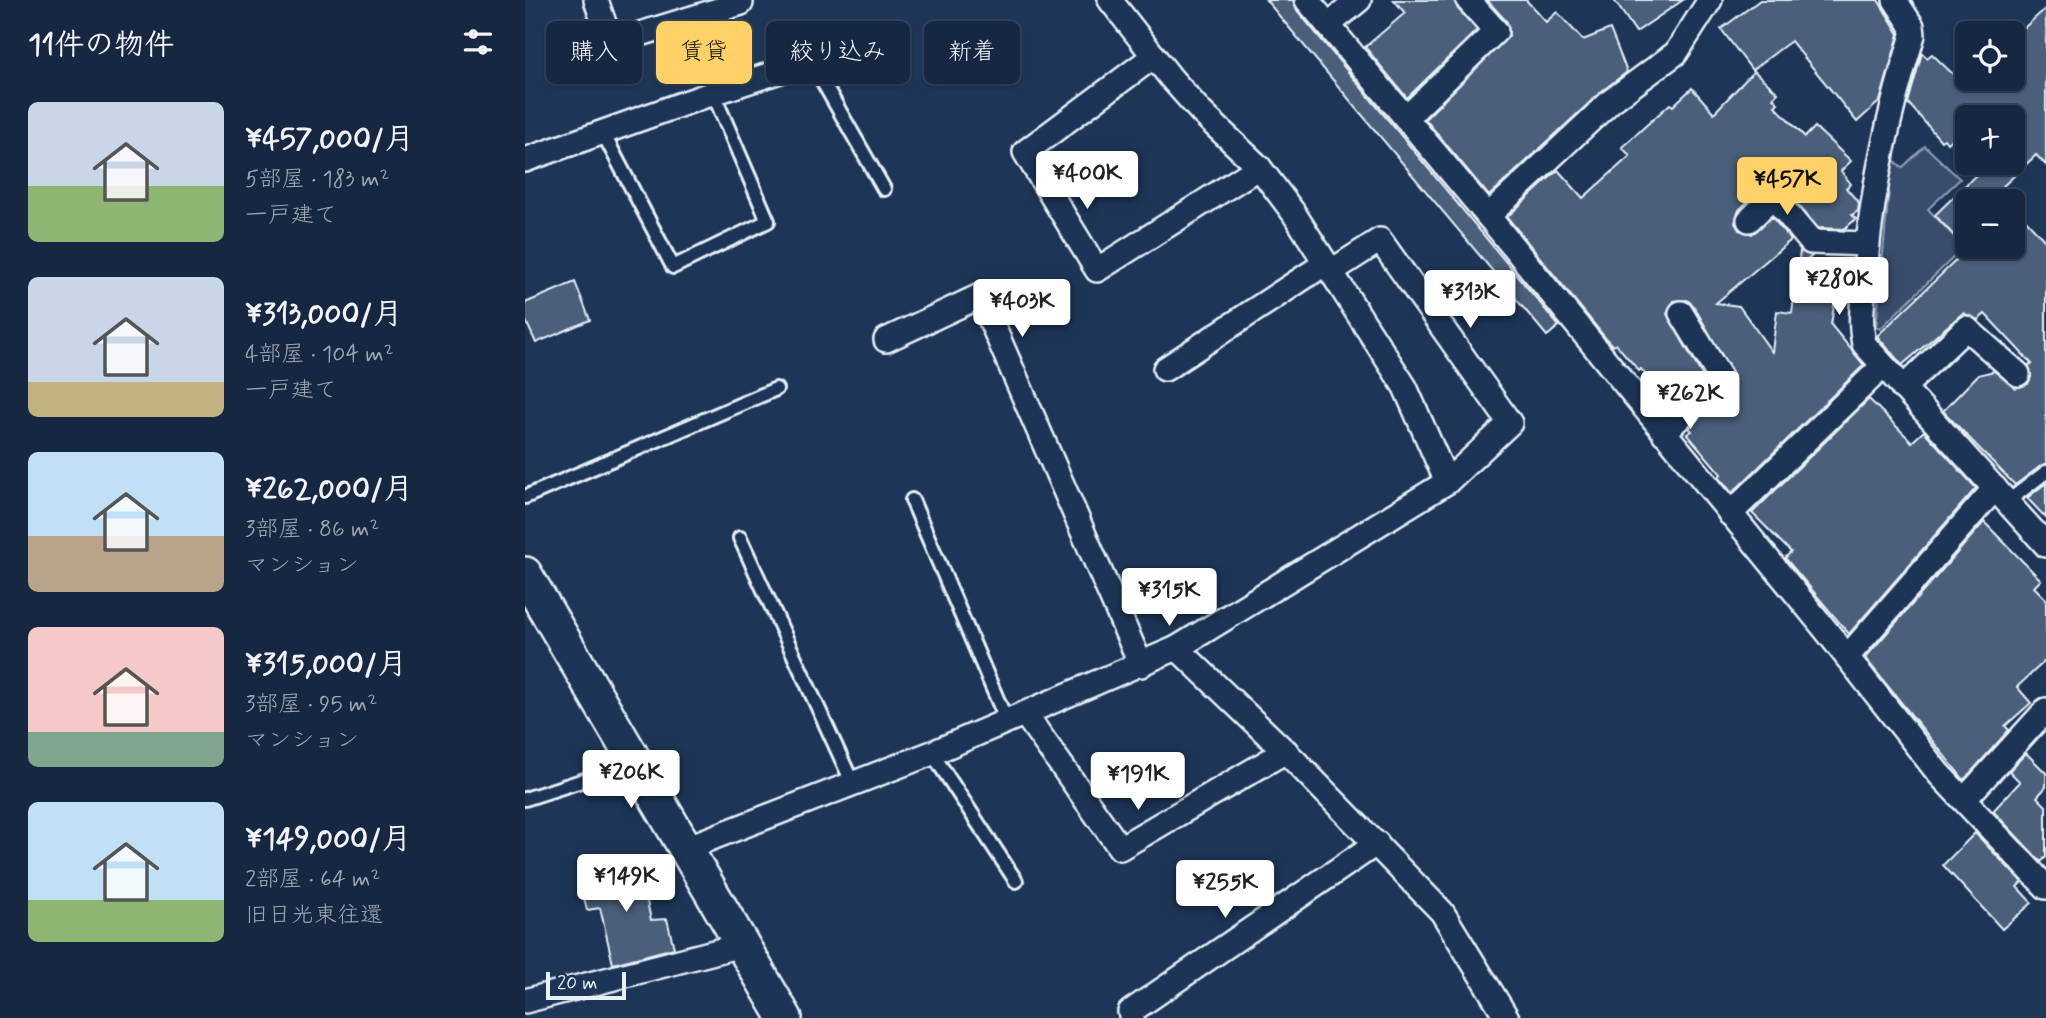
<!DOCTYPE html>
<html lang="ja">
<head>
<meta charset="utf-8">
<style>
  body { margin:0; font-family:Mynerve,"Klee One",sans-serif; background:#23344c; color:#f1f3f6; height:100vh; display:flex; flex-direction:column; font-size:26px; white-space:nowrap }
  * { box-sizing:border-box; margin:0 }
  p { font-size:23px; color:#9ea6b1 }
  .icon { flex:none; width:38px; height:38px; fill:none; stroke:currentColor; stroke-width:2; stroke-linecap:round; stroke-linejoin:round }
  .map { position:relative; flex:1; overflow:hidden }
  .sheet { display:flex; flex-direction:column; background:#162841; width:525px }
  .sheet>* { flex:none }
  .hud { position:absolute; left:21px; top:21px; width:665px; height:63px; display:flex; gap:14px }
  .controls { position:absolute; left:1430px; top:21px; display:grid; gap:14px }
  .controls a { display:grid; place-items:center; width:70px; height:70px; border-radius:10px; background:#162841; box-shadow:0 2px 5px #0004,0 0 0 2px #35445a; font-size:35px }
  .scale { position:absolute; left:21px; bottom:18px; width:80px; box-sizing:border-box; padding-left:7px; border:4px solid #e8f1f8; border-top:0; font-size:19px; line-height:24px; white-space:nowrap; color:#e8f1f8; -webkit-text-stroke:5px #1d3557; paint-order:stroke }
  .price { position:absolute; translate:-50% -60px; padding:0 16px; border-radius:7px; background:#fff; color:#222; font-size:23px; line-height:46px; filter:drop-shadow(0 2px 4px #0008) }
  .price::after { content:''; position:absolute; left:50%; top:42px; width:21px; height:16px; margin-left:-10px; background:inherit; clip-path:polygon(0 0,100% 0,50% 100%) }
  .price.active { background:#ffd166; color:#111 }
  ul { padding:0; list-style:none }
  li { display:flex; align-items:center; gap:21px; height:175px; padding:0 28px }
  li span { display:grid; place-items:center; flex:none; width:196px; height:140px; border-radius:10px; color:#555 }
  li>.icon { margin-inline-start:auto }
  span .icon { width:84px; height:84px; fill:#fffc; stroke-width:1 }
  li b { font-size:30px }
  h2 { display:flex; justify-content:space-between; align-items:center; height:84px; padding:0 28px; font-size:30px }
  .tag { padding:0 24px; border-radius:10px; background:#162841; box-shadow:0 2px 5px #0004,0 0 0 2px #35445a; font-size:24px; line-height:63px }
  .tag.active { background:#ffd166; color:#111 }
  main { display:flex; flex:1; min-height:0 }
  .map>svg:first-child { display:block }
  .green { fill:#374d6c; stroke:#909fb2; stroke-width:2 }
  .building { fill:#495e7a; stroke:#e8f1f8; stroke-width:2 }
  .lines { fill:none; stroke-linecap:round; stroke-linejoin:round }
  .lane-casing { stroke:#e8f1f8; stroke-width:18 }
  .street-casing { stroke:#e8f1f8; stroke-width:28 }
  .secondary-casing { stroke:#e8f1f8; stroke-width:38 }
  .lane { stroke:#1d3557; stroke-width:12 }
  .street { stroke:#1d3557; stroke-width:23 }
  .secondary { stroke:#1d3557; stroke-width:33 }
</style>
</head>
<body>
<main>
<section class="sheet">
<h2>11件の物件<svg class="icon" aria-label="filters" viewBox="0 0 24 24"><path d="M4 7h16M4 17h16"/><circle cx="9" cy="7" r="2"/><circle cx="15" cy="17" r="2"/></svg></h2>
<ul>
<li><span style="background:linear-gradient(#c9d6e8 60%,#8fb573 0)"><svg class="icon" aria-label="home" viewBox="0 0 24 24"><path d="M3 11l9-7 9 7M6 9v11h12V9"/></svg></span><div><b>¥457,000/月</b><p>5部屋 · 183 m²</p><p>一戸建て</p></div></li>
<li><span style="background:linear-gradient(#c9d6e8 75%,#c2b280 0)"><svg class="icon" aria-label="home" viewBox="0 0 24 24"><path d="M3 11l9-7 9 7M6 9v11h12V9"/></svg></span><div><b>¥313,000/月</b><p>4部屋 · 104 m²</p><p>一戸建て</p></div></li>
<li><span style="background:linear-gradient(#bfe0f5 60%,#b9a48a 0)"><svg class="icon" aria-label="home" viewBox="0 0 24 24"><path d="M3 11l9-7 9 7M6 9v11h12V9"/></svg></span><div><b>¥262,000/月</b><p>3部屋 · 86 m²</p><p>マンション</p></div></li>
<li><span style="background:linear-gradient(#f6c9c9 75%,#7fa58c 0)"><svg class="icon" aria-label="home" viewBox="0 0 24 24"><path d="M3 11l9-7 9 7M6 9v11h12V9"/></svg></span><div><b>¥315,000/月</b><p>3部屋 · 95 m²</p><p>マンション</p></div></li>
<li><span style="background:linear-gradient(#bfe0f5 70%,#8fb573 0)"><svg class="icon" aria-label="home" viewBox="0 0 24 24"><path d="M3 11l9-7 9 7M6 9v11h12V9"/></svg></span><div><b>¥149,000/月</b><p>2部屋 · 64 m²</p><p>旧日光東往還</p></div></li>
</ul>
</section>
<div class="map">
<svg width="1521" height="1018" viewBox="0 0 1521 1018">
  <rect width="100%" height="100%" fill="#1d3557"/>
  <filter id="ink" filterUnits="userSpaceOnUse"><feTurbulence type="fractalNoise" baseFrequency=".0143" numOctaves="2"/><feDisplacementMap in="SourceGraphic" scale="14" xChannelSelector="R" yChannelSelector="G"/><feConvolveMatrix kernelMatrix="1 2 1 2 8 2 1 2 1" color-interpolation-filters="sRGB"/></filter>
  <g filter="url(#ink)">
    <polygon class="green" points="1400,146 1435,179 1403,209 1439,247 1355,329 1351,327 1367,158 1377,168"/>
    <g class="building">
      <polygon points="741,0 768,0 771,9 1034,326 1022,336"/>
      <polygon points="869,0 929,0 933,9 952,30 882,98 840,47 880,13"/>
      <polygon points="962,0 1001,0 1021,22 1032,12 1058,40 1085,29 1102,72 1077,91 964,196 900,119 984,36 982,22"/>
      <polygon points="1089,0 1158,0 1111,32"/>
      <polygon points="1235,0 1353,0 1374,34 1355,101 1332,122 1266,41 1227,70 1196,29"/>
      <polygon points="1521,8 1521,165 1511,155 1473,191 1483,201 1442,201 1442,250 1410,215 1452,174 1442,163 1488,163 1488,117 1442,117 1442,126 1422,143 1419,139 1416,141 1383,103 1397,53 1402,58 1407,54 1433,79 1488,79 1488,38"/>
      <polygon points="1229,71 1253,93 1248,98 1253,103 1250,106 1280,137 1290,127 1326,161 1316,171 1326,184 1321,188 1334,203 1333,211 1327,215 1331,219 1319,229 1293,228 1267,198 1280,184 1278,170 1270,165 1258,168 1214,210 1210,223 1214,230 1227,234 1247,217 1266,240 1191,303 1214,306 1247,352 1252,311 1267,313 1275,251 1287,256 1282,260 1327,266 1324,294 1311,292 1306,325 1339,365 1207,493 1194,477 1196,474 1162,434 1167,431 1164,428 1205,386 1209,376 1168,305 1162,300 1149,301 1142,314 1177,375 1146,406 1116,369 1114,371 1091,344 1088,346 1082,340 982,217 1033,170 1058,198 1105,156 1097,147 1145,104 1148,106 1167,88 1189,113"/>
      <polygon points="1488,206 1521,242 1521,463 1490,485 1418,411 1453,375 1469,371 1491,388 1503,384 1506,377 1503,365 1507,364 1460,314 1453,320 1438,313 1377,365 1352,336 1445,247 1488,247"/>
      <polygon points="50,282 65,320 11,343 0,319 0,303"/>
      <polygon points="1344,399 1387,442 1399,431 1451,488 1324,634 1260,558 1266,552 1227,513"/>
      <polygon points="1521,483 1521,518 1502,498"/>
      <polygon points="1459,522 1516,580 1509,587 1521,599 1521,660 1492,687 1506,703 1480,726 1484,730 1439,780 1340,658"/>
      <polygon points="1501,753 1521,773 1521,787 1512,797 1521,806 1521,857 1516,862 1468,811 1495,782 1484,771"/>
      <polygon points="1450,833 1497,882 1492,887 1507,903 1477,929 1418,865"/>
      <polygon points="114,865 126,920 142,919 149,948 88,964 75,908 62,910 54,879"/>
    </g>
    <g class="lines">
      <g class="lane-casing">
        <g id="lane">
          <polyline points="286,61 359,189"/>
          <polyline points="77,131 148,267 243,221 188,93"/>
          <polyline points="0,497 251,389"/>
          <polyline points="387,500 482,722"/>
          <polyline points="1482,502 1521,472"/>
          <polyline points="215,538 328,784"/>
          <polyline points="407,753 491,881"/>
          <polyline points="0,799 109,764"/>
        </g>
      </g>
      <g class="street-casing">
        <g id="street">
          <polyline points="71,0 86,43 216,3 214,0"/>
          <polyline points="585,0 646,78 677,113 734,167 768,212 880,387 922,482 652,648"/>
          <polyline points="782,0 963,216 1300,629 1414,774 1521,887"/>
          <path d="M1370,0L1387,26L1388,35C1363,114 1346,193 1340,275C1338,299 1334,321 1339,344L1521,545"/>
          <polyline points="803,25 834,0"/>
          <polyline points="629,56 500,152 572,270 734,167"/>
          <polyline points="881,118 971,31 943,0"/>
          <polyline points="0,160 188,93 286,61"/>
          <polyline points="1250,199 1286,242 1342,244"/>
          <polyline points="963,216 1086,101 1151,53 1185,0"/>
          <polyline points="1224,220 1267,179"/>
          <polyline points="807,271 855,240 985,423 922,482"/>
          <polyline points="361,340 455,296 616,665"/>
          <polyline points="640,369 801,263"/>
          <polyline points="1378,388 1441,328 1493,374"/>
          <polyline points="1139,433 1195,377 1156,313"/>
          <polyline points="1205,514 1358,366"/>
          <polyline points="1322,657 1470,488"/>
          <polyline points="500,714 595,848 761,751"/>
          <polyline points="1439,800 1521,710"/>
          <polyline points="161,848 407,753 652,648 768,759 917,912 982,1018"/>
          <polyline points="0,1001 216,945"/>
          <polyline points="607,1018 605,1012 852,843"/>
        </g>
      </g>
      <g class="secondary-casing">
        <polyline id="secondary" points="0,574 260,1018"/>
      </g>
      <use href="#lane" class="lane"/>
      <use href="#street" class="street"/>
      <use href="#secondary" class="secondary"/>
    </g>
  </g>
</svg>
<div class="controls">
<a><svg class="icon" aria-label="locate" viewBox="0 0 24 24"><circle cx="12" cy="12" r="6"/><path d="M12 2v4M12 18v4M2 12h4M18 12h4"/></svg></a>
<a>+</a>
<a>−</a>
</div>
<div class="scale">20 m</div>
<b class="price" style="left:562px;top:211px">¥400K</b>
<b class="price active" style="left:1262px;top:217px">¥457K</b>
<b class="price" style="left:1314px;top:317px">¥280K</b>
<b class="price" style="left:945px;top:330px">¥313K</b>
<b class="price" style="left:497px;top:339px">¥403K</b>
<b class="price" style="left:1165px;top:431px">¥262K</b>
<b class="price" style="left:644px;top:628px">¥315K</b>
<b class="price" style="left:106px;top:810px">¥206K</b>
<b class="price" style="left:613px;top:812px">¥191K</b>
<b class="price" style="left:101px;top:914px">¥149K</b>
<b class="price" style="left:700px;top:920px">¥255K</b>
<div class="hud">
<a class="tag">購入</a>
<a class="tag active">賃貸</a>
<a class="tag">絞り込み</a>
<a class="tag">新着</a>
</div>
</div>
</main>
</body>
</html>
